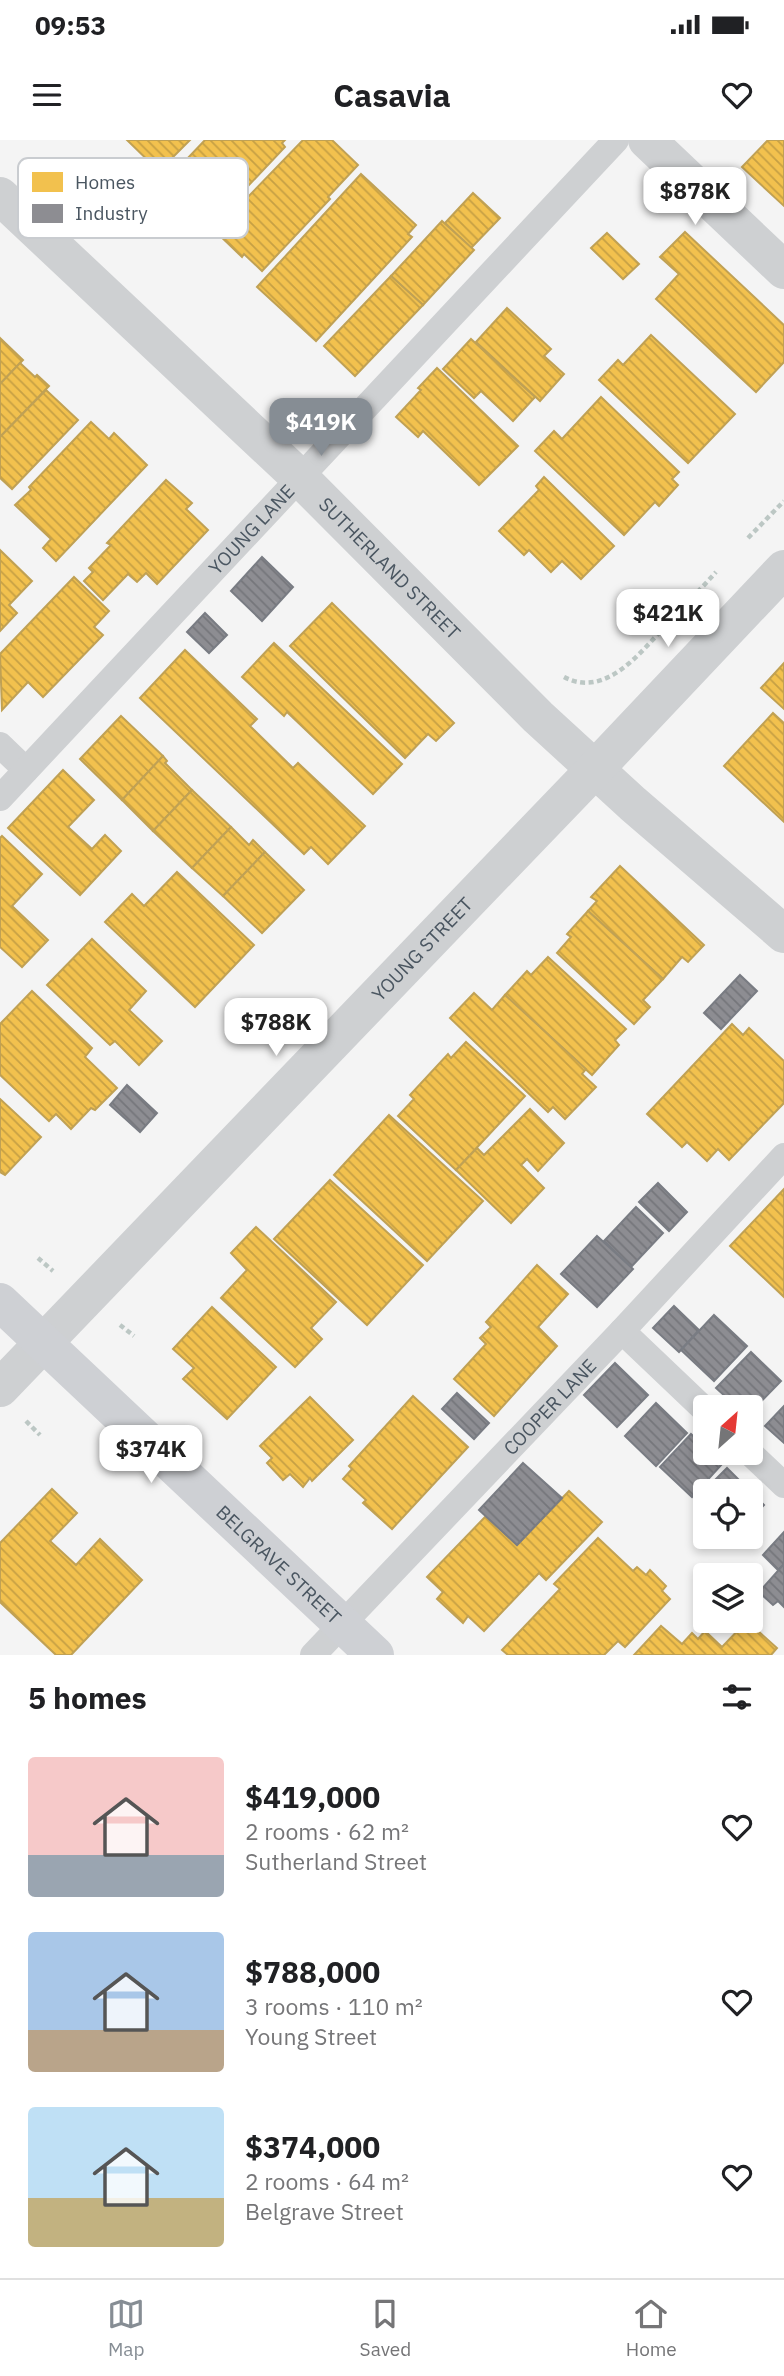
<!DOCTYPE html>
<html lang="en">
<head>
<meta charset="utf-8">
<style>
  body { margin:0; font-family:"IBM Plex Sans",sans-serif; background:#f2f2f2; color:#202124; height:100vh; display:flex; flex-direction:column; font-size:26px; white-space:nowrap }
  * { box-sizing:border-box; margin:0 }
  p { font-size:23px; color:#757577 }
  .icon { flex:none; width:38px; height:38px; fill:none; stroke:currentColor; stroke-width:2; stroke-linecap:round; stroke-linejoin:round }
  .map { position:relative; height:1515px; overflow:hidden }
  .side { display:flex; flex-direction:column; background:#fff; flex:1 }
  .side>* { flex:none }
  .needle { width:46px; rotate:27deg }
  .fabs { position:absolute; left:693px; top:1255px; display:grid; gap:14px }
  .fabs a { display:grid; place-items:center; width:70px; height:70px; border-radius:7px; background:#fff; box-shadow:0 4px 10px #0003; font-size:35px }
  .price { position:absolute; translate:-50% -60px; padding:0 16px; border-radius:14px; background:#fff; color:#222; font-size:23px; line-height:46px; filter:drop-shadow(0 2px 4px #0008) }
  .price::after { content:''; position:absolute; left:50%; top:42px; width:21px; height:16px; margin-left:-10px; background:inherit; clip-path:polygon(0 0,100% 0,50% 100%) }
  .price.active { background:#868d94; color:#fff }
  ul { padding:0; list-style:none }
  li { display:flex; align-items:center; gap:21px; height:175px; padding:0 28px }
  li span { display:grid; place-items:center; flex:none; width:196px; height:140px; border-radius:7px; color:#555 }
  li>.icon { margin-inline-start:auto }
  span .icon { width:84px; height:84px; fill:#fffc; stroke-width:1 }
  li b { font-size:30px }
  h2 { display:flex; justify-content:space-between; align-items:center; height:84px; padding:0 28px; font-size:30px }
  .status { display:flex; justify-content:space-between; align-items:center; height:49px; padding:0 35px; background:#fff; direction:ltr }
  .status svg { height:19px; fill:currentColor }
  header { display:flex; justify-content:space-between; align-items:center; height:91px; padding:0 28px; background:#fff; font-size:32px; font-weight:700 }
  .menu { display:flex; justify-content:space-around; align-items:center; height:98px; border-top:2px solid #e0e0e0; background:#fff; font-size:19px; color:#757577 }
  .menu a { display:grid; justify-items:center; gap:4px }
  .menu .active { color:#868d94 }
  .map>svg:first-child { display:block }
  .homes { fill:url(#homes-back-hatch); stroke:#c0a154; stroke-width:2 }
  .industry { fill:url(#industry-back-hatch); stroke:#797c83; stroke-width:2 }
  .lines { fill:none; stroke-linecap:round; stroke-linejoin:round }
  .path { stroke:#bcc7c4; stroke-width:4.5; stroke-dasharray:5 3.5; stroke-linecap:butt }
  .service { stroke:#ced0d2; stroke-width:26 }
  .minor { stroke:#ced0d2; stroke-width:38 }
  .secondary { stroke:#ced0d4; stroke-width:38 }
  .labels { text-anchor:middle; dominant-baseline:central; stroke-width:7; stroke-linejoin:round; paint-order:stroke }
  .street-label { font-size:19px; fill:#4a5661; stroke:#fff }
  .key { fill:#fff; stroke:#c9ccd0; stroke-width:2 }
  .key-label { font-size:19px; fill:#4a5661 }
</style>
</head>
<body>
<div class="status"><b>09:53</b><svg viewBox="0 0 49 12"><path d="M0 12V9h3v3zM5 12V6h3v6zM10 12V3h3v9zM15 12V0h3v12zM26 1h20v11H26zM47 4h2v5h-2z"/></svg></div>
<header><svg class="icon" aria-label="menu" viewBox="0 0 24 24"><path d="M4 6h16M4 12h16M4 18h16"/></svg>Casavia<svg class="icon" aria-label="heart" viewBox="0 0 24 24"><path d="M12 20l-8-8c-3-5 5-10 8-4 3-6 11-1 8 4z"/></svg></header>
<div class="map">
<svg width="784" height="1515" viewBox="0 0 784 1515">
  <defs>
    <pattern id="homes-back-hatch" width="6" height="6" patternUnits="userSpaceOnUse" patternTransform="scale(1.75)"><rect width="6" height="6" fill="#f2c14e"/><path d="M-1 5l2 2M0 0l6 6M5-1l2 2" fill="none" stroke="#c6a044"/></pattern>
    <pattern id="industry-back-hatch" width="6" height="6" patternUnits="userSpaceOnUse" patternTransform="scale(1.75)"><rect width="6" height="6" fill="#8d8d92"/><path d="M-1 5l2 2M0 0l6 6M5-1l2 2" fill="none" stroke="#75767b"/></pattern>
  </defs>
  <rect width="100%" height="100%" fill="#f4f4f4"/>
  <g class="homes">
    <polygon points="127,0 190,0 159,31"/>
    <polygon points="205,0 285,0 282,3 285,7 212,84 166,41"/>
    <polygon points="303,0 332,0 358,25 328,57 330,59 262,131 244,114 242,117 215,91"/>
    <polygon points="768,0 784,0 784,66 742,27"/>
    <polygon points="361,34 416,85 408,94 412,97 316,201 257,147"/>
    <polygon points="473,53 500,78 471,108 445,83"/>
    <polygon points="442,81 474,110 423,165 391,136"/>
    <polygon points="685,92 784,185 784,222 756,252 656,159 679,134 660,117"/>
    <polygon points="607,93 639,124 623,139 591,108"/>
    <polygon points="391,136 423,165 355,236 324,206"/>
    <polygon points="507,168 551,209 544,216 564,234 540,261 476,202"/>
    <polygon points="651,195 735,274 688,323 599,240 618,220 623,225"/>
    <polygon points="0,198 23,220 0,244"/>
    <polygon points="471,199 535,257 513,281 481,251 474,258 443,229"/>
    <polygon points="20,223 35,237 37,235 49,246 0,297 0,244"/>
    <polygon points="437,228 518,306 479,345 423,291 418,297 396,277 421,250 418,248"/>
    <polygon points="46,250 78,280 12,349 0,338 0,297"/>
    <polygon points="601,257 679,332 672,339 678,345 659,366 655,362 624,395 535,311 554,291 562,299"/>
    <polygon points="91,282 109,299 114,293 147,325 56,421 43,408 51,399 15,365 31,350 29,347"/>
    <polygon points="544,337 614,406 581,439 562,421 551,432 529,410 524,415 499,391 539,350 536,346"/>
    <polygon points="166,340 192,363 186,369 208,390 157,444 146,433 137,442 128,434 103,460 84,441 93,432 89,428 111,405 107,403"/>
    <polygon points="0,410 32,441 9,465 17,473 0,491"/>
    <polygon points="74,437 109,471 94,487 103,495 43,557 28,542 2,570 0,514"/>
    <polygon points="332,463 454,583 436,601 428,594 405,618 290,506"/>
    <polygon points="274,503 402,624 373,654 287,572 284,576 242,537"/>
    <polygon points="185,510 257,579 250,586 293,628 298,623 365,686 328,724 311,707 304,714 140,558"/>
    <polygon points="784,523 784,569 761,548"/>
    <polygon points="773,573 784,583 784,682 724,626"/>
    <polygon points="121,576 163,616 122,660 80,619"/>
    <polygon points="163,616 167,621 165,623 192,650 153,691 122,660"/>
    <polygon points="63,630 94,660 68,687 92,709 105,695 121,711 80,755 8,688"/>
    <polygon points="192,650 231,687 192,728 153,691"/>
    <polygon points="231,687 249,705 253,700 265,712 223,756 192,728"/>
    <polygon points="2,696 42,734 12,766 48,800 22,827 0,807 0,698"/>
    <polygon points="265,712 304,750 262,793 223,756"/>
    <polygon points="620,726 704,805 688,822 682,817 663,839 588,771 597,761 591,757"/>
    <polygon points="177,732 254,805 195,867 105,782 132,754 144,766"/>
    <polygon points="588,771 663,839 643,860 650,867 634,884 557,813 571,797 567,794"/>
    <polygon points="92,799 146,851 129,870 162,901 139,925 115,901 110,905 47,845"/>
    <polygon points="548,817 626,889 615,900 619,905 592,935 505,855 527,831 531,835"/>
    <polygon points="32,851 92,908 85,917 117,948 95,970 91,968 71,989 56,974 49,981 0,935 0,884"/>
    <polygon points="474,853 492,870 505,855 586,929 582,934 596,947 565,979 553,967 548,972 450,878"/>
    <polygon points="732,884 743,895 749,888 784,921 784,963 729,1020 718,1009 707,1021 687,1002 682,1007 647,974"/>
    <polygon points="466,902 525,956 456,1030 398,976 414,959 410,955 448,914 451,918"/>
    <polygon points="0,959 41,997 5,1035 0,1032"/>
    <polygon points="530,969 564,1003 538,1031 527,1019 521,1025 544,1048 511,1083 456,1030 477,1008 484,1015"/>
    <polygon points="389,975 483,1061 427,1121 334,1035"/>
    <polygon points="330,1040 423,1125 367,1185 274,1099"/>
    <polygon points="784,1049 784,1157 730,1106"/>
    <polygon points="256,1087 336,1162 311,1188 322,1199 295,1227 221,1158 247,1130 231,1113"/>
    <polygon points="537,1125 568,1154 538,1187 557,1206 494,1276 454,1239 486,1204 480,1198 491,1187 486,1182"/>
    <polygon points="212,1167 276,1227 227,1279 183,1239 194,1228 173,1209"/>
    <polygon points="413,1256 468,1307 392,1389 363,1363 366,1360 343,1339 352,1329 349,1326"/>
    <polygon points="310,1257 353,1300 312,1341 310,1338 303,1347 290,1334 283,1340 267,1323 272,1318 260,1306"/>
    <polygon points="52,1349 77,1373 50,1401 76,1425 100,1399 142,1440 71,1515 56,1515 0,1462 0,1403"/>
    <polygon points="569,1351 602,1382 546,1440 539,1433 484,1491 468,1476 463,1483 437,1459 443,1452 427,1437 486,1376 517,1405"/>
    <polygon points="598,1398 633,1431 637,1427 646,1435 650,1430 666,1446 662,1451 670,1459 625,1507 618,1501 604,1515 508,1515 502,1510 560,1449 554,1444"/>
    <polygon points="747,1481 777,1508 771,1515 634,1515 661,1486 682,1504 692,1493 698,1499 705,1491 722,1507"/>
  </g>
  <g class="industry">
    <polygon points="262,417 293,447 262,481 231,451"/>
    <polygon points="205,473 227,495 209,513 187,492"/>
    <polygon points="740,835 757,851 721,889 704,873"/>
    <polygon points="127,945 157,973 140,992 110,965"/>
    <polygon points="658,1043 687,1072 669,1091 639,1062"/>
    <polygon points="636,1067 663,1093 631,1127 604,1101"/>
    <polygon points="597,1096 633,1129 597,1167 561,1134"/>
    <polygon points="674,1166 699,1190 679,1212 653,1188"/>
    <polygon points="714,1175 747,1206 714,1241 681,1210"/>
    <polygon points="751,1212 781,1241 751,1272 751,1267 737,1267 716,1248"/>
    <polygon points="615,1223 648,1255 617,1287 584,1255"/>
    <polygon points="457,1253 489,1283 474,1299 442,1269"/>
    <polygon points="656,1263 687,1293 656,1326 625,1296"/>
    <polygon points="784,1266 784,1303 765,1286"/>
    <polygon points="691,1294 705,1307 705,1312 710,1312 722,1324 692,1357 660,1327"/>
    <polygon points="523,1323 562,1358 517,1405 479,1370"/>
    <polygon points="727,1328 750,1351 705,1351 705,1370 695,1360"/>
    <polygon points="751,1352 764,1365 751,1379"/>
    <polygon points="784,1392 784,1424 778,1430 763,1415"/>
    <polygon points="784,1424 784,1467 778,1461 773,1465 759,1452"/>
  </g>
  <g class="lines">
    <g class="path">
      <polyline points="748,398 784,361"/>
      <path d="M564,537C606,559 641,512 667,484C683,467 700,450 716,432"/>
      <polyline points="38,1118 53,1131"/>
      <polyline points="120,1185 134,1196"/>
      <polyline points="26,1281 40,1295"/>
    </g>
    <g class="service">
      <polyline points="0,605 26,630"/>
      <path id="s1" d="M0,658L616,0"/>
      <polyline points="622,1191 705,1270"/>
      <polyline points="749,1312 784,1345"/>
      <path id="s2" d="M313,1515L622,1191L784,1016"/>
    </g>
    <g class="minor">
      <polyline points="647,0 784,130"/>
      <path id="s3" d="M0,56L299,337L538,577L633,664L784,794"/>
      <path id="s4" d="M0,1248L595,629L784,429"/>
    </g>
    <path class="secondary" id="s5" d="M0,1162L375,1515"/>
  </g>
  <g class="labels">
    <g class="street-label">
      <text stroke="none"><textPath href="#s1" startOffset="368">YOUNG LANE</textPath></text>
      <text stroke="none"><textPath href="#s3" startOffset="539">SUTHERLAND STREET</textPath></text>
      <text stroke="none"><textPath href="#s4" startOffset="609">YOUNG STREET</textPath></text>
      <text stroke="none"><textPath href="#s2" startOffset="343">COOPER LANE</textPath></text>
      <text stroke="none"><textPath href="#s5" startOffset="383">BELGRAVE STREET</textPath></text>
    </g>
  </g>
  <rect x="18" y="18" width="230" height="80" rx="10" class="key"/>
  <rect x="32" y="32" width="31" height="20" fill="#f2c14e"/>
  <rect x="32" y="64" width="31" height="19" fill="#8d8d92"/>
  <g class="key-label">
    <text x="75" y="49">Homes</text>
    <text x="75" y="80">Industry</text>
  </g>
</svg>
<div class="fabs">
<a><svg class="needle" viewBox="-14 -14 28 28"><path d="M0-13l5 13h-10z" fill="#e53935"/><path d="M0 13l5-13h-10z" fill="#757577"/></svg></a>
<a><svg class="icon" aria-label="locate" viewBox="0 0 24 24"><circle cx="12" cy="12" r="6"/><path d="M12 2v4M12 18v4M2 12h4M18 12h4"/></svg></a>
<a><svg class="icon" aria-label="layers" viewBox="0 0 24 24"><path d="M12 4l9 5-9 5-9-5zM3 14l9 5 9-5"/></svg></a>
</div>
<b class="price" style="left:695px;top:87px">$878K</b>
<b class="price active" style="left:321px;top:318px">$419K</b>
<b class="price" style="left:668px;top:509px">$421K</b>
<b class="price" style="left:276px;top:918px">$788K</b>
<b class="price" style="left:151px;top:1345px">$374K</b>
</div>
<section class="side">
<h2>5 homes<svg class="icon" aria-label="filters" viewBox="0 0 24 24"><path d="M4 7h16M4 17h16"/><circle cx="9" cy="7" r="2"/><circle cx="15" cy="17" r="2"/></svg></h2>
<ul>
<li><span style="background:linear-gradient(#f6c9c9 70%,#9aa5b1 0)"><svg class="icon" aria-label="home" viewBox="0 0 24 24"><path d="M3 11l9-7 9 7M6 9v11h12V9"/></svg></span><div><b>$419,000</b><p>2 rooms · 62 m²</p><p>Sutherland Street</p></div><svg class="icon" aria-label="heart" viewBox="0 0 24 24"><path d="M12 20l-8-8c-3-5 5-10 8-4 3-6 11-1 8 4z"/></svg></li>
<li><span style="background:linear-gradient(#a9c7e8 70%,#b9a48a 0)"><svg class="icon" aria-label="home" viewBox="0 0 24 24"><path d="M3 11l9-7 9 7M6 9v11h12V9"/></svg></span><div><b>$788,000</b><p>3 rooms · 110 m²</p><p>Young Street</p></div><svg class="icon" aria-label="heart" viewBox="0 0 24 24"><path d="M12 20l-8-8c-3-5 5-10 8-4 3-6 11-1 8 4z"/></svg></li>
<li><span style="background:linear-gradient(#bfe0f5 65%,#c2b280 0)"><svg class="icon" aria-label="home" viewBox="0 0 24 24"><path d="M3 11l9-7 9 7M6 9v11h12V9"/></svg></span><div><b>$374,000</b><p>2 rooms · 64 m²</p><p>Belgrave Street</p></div><svg class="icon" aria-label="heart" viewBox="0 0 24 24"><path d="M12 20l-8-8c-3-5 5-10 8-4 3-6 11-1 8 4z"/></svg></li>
</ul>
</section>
<nav class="menu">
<a class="active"><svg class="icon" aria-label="map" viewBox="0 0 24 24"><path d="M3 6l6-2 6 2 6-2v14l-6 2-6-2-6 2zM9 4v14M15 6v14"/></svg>Map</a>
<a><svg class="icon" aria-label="saved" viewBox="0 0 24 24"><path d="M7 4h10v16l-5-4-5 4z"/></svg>Saved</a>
<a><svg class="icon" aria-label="home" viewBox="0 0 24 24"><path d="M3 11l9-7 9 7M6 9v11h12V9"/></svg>Home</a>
</nav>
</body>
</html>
